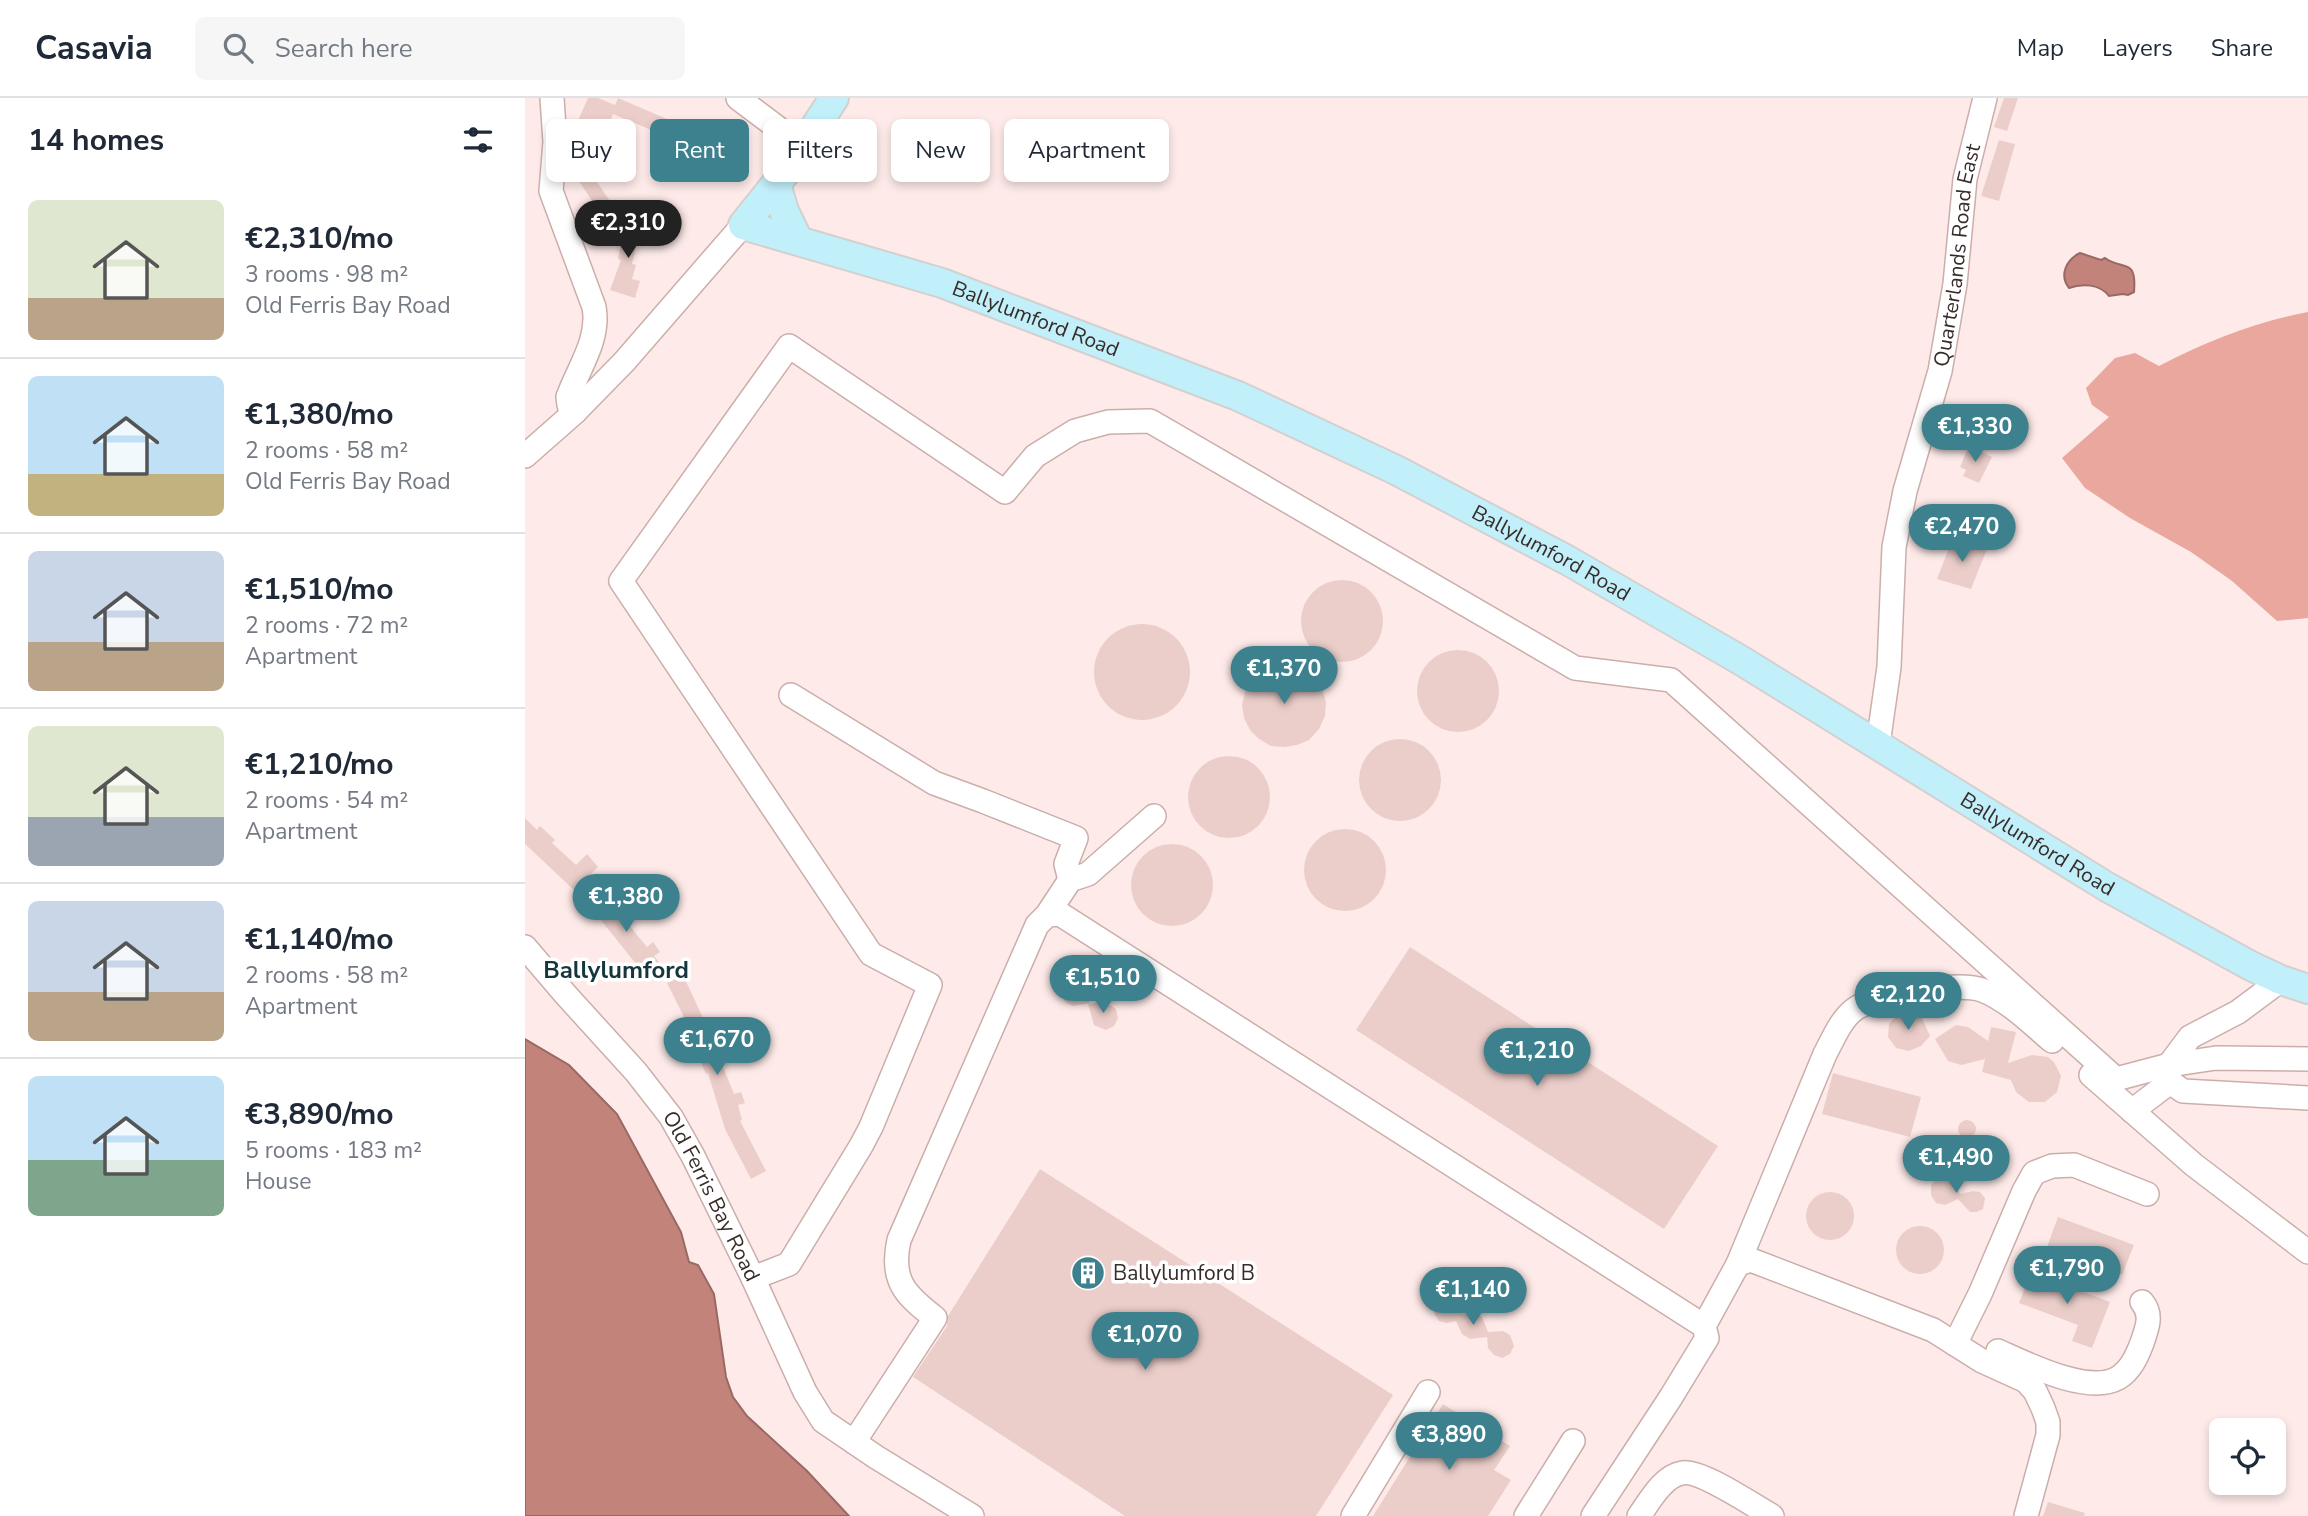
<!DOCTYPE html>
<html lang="en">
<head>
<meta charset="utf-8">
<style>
  body { margin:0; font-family:"Nunito Sans",sans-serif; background:#f6f6f7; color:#1f2937; height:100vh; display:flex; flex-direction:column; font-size:26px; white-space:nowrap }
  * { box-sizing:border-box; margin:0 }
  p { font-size:23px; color:#747a83 }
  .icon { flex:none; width:38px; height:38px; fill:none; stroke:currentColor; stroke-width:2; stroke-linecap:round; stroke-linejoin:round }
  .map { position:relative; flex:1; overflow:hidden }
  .sheet { display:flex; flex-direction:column; background:#fff; width:525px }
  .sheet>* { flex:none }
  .banner { position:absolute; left:21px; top:21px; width:665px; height:63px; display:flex; gap:14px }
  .buttons { position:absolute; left:1684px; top:1320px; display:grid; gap:14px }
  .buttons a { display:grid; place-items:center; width:77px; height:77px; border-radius:10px; background:#fff; box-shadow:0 4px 10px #0003; font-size:35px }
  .price { position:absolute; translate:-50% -60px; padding:0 16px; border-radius:24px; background:#3d818f; color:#fff; font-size:23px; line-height:46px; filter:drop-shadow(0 2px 4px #0008) }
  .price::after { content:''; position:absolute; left:50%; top:42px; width:21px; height:16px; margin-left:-10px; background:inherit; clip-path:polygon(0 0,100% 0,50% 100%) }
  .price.current { background:#222; color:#fff }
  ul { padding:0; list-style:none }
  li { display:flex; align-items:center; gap:21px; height:175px; padding:0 28px }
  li+li { border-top:2px solid #e0e1e3 }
  li span { display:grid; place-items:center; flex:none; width:196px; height:140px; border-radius:10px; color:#555 }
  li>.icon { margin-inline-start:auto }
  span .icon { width:84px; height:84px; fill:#fffc; stroke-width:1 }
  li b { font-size:30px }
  h2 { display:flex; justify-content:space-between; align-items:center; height:84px; padding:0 28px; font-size:30px }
  .chip { padding:0 24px; border-radius:10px; background:#fff; box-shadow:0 4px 10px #0003; font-size:24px; line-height:63px }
  .chip.current { background:#3d818f; color:#fff }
  header { display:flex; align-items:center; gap:42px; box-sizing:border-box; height:98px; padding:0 35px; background:#fff; border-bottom:2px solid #e0e1e3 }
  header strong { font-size:33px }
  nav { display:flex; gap:38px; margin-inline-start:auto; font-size:24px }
  .search { width:490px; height:63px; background:#f6f6f7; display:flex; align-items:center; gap:18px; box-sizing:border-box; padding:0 24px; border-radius:10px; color:#747a83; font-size:26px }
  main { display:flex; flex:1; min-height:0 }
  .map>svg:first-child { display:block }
  .forest { fill:#e9a79e }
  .water { fill:#c2837b; stroke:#986963; stroke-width:2 }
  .building { fill:#ebceca }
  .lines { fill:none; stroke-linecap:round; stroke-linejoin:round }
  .minor-casing { stroke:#cbaeaa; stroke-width:26 }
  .major-casing { stroke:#d3d1d0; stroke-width:32 }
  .minor { stroke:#fff; stroke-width:23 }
  .major { stroke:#c1effa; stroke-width:28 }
  .labels { text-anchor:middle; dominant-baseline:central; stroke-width:7; stroke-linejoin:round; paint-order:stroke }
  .street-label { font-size:21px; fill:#372c2a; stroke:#fff }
  .poi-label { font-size:21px; fill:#372c2a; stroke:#fff; text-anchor:start }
  .quarter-label { font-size:24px; font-weight:bold; fill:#15363d; stroke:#fff }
</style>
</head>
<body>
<header>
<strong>Casavia</strong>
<div class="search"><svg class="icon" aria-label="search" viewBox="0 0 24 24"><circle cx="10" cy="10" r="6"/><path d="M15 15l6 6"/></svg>Search here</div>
<nav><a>Map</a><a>Layers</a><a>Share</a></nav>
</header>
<main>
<section class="sheet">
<h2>14 homes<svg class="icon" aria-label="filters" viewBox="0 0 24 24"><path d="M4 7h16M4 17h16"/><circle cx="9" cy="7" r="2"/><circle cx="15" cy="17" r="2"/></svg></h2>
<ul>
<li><span style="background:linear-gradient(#dfe7d0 70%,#b9a48a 0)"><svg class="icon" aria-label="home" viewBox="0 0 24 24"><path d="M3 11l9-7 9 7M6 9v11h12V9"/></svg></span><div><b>€2,310/mo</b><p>3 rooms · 98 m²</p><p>Old Ferris Bay Road</p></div></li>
<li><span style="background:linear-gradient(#bfe0f5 70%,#c2b280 0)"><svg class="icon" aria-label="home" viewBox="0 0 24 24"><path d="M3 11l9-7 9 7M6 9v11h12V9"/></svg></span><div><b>€1,380/mo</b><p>2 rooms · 58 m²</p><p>Old Ferris Bay Road</p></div></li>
<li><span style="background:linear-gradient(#c9d6e8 65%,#b9a48a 0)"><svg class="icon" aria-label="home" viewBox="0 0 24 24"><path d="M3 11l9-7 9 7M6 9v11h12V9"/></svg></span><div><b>€1,510/mo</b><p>2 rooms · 72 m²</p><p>Apartment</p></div></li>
<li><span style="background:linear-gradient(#dfe7d0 65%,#9aa5b1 0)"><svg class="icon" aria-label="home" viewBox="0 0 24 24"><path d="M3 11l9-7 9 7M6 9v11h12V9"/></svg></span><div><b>€1,210/mo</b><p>2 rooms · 54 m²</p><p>Apartment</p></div></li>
<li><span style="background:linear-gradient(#c9d6e8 65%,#b9a48a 0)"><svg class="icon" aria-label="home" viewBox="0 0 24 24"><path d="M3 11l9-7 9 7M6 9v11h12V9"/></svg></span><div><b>€1,140/mo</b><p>2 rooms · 58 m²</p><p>Apartment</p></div></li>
<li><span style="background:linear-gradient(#bfe0f5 60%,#7fa58c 0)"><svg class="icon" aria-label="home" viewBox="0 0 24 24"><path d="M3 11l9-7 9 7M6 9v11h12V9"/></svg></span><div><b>€3,890/mo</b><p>5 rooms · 183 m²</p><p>House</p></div></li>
</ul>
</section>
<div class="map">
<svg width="1783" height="1418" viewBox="0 0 1783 1418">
  <rect width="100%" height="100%" fill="#feebe9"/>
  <path class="forest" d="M1783,214V520L1752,523L1707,483L1666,454L1605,420L1560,390L1537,360L1584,319L1567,307L1561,290L1590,260L1610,255L1634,268C1682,243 1730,224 1783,214Z"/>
  <g class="water">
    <path d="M1555,155L1576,162L1580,160C1598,173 1612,159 1609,194L1603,197L1598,196L1584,198C1575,186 1557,185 1544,190C1534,177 1541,162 1555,155Z"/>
    <polygon points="0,941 44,967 92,1016 156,1134 164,1164 173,1167 189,1196 201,1279 208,1299 222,1318 282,1373 324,1418 0,1418"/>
  </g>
  <g class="building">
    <polygon points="63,0 73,0 90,7 93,0 156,27 150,42 88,16 84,26 77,23 73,32 66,29 64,35 50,29"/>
    <polygon points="1479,0 1493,0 1482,33 1469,29"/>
    <polygon points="1474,42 1490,46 1474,103 1456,98"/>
    <polygon points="64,72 99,124 57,137 52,124 75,115 52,80"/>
    <polygon points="102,118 117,121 107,166 111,167 107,181 115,183 110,200 85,192 96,162 93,161"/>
    <polygon points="1444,348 1467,359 1454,385 1438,378 1441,372 1435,369"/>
    <polygon points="1428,440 1462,451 1446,491 1412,481"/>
    <circle cx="817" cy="523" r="41"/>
    <circle cx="617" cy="574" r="48"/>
    <circle cx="933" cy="593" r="41"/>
    <polygon points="763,566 784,572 797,590 801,604 800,618 794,631 784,642 772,647 759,649 746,648 734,641 725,632 719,620 717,607 720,594 726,583 735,574 748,568"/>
    <circle cx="875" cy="682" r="41"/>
    <circle cx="704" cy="699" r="41"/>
    <polygon points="0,720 12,732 15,728 30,742 27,745 51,767 62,756 73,769 49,792 0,746"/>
    <circle cx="820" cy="772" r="41"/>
    <circle cx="647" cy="787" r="41"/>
    <polygon points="82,791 100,813 96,816 112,837 122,849 128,844 135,854 129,858 139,870 124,882 63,806"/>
    <polygon points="885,849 1193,1048 1139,1131 831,932"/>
    <polygon points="158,877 179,922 209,996 216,994 220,1005 213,1007 217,1022 215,1023 241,1073 226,1081 200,1031 183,975 181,976 164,936 167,935 142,885"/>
    <polygon points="551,881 562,888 565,905 548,908 540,904 537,895 543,884"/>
    <polygon points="580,904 591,911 593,920 589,928 581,932 569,927 563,906"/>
    <polygon points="1379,914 1385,914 1397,920 1405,938 1396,948 1384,953 1371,950 1363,939 1364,926 1373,916"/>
    <polygon points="1431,927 1443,929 1463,943 1466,929 1491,934 1483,965 1507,957 1523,959 1529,964 1536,978 1532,994 1520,1004 1504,1004 1491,994 1486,982 1457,974 1460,961 1436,967 1423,963 1410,941"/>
    <polygon points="1308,975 1396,999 1385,1039 1297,1016"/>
    <circle cx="1442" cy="1031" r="9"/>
    <polygon points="515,1071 868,1297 791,1418 600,1418 388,1279 422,1228 423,1218"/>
    <polygon points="1422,1078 1430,1083 1435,1096 1448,1093 1455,1094 1460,1100 1458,1111 1452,1114 1445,1114 1433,1101 1420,1107 1411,1105 1406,1097 1406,1087 1412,1080"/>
    <circle cx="1305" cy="1118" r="24"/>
    <polygon points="1533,1119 1609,1147 1597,1177 1522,1149"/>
    <circle cx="1395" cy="1152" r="24"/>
    <polygon points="1506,1174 1585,1204 1567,1250 1547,1243 1553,1227 1494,1205"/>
    <polygon points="919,1199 931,1202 937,1216 950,1215 957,1219 963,1234 978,1233 985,1237 989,1248 985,1256 977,1260 969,1257 963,1250 962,1239 945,1241 937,1236 931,1223 922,1225 914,1223 909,1215 909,1206"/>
    <polygon points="918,1306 985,1348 969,1372 986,1382 963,1418 848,1418"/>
    <polygon points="1523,1404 1560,1415 1559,1418 1518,1418"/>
  </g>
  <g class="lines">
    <g class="minor-casing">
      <g id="minor">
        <path d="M27,0L30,44L26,93L69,209C75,241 54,269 43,299L44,307L50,314"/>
        <polyline points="213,0 278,49"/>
        <polyline points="0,358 50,314 99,264 218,127"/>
        <polyline points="266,597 409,685 458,703 551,740 541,766 545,782"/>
        <path id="s1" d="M1353,646L1364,569L1369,449L1380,393L1415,273L1430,186L1440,81L1460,0"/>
        <polyline points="522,817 545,782 563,776 629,718"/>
        <path id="s2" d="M0,849L41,897L111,974L146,1019L168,1058L228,1180L280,1294L298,1323L351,1359L447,1418"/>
        <polyline points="1756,882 1713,914 1665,939 1644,967 1645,984 1658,993 1783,1000"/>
        <polyline points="1566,977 1669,1067 1783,1154"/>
        <polyline points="1607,1013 1645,984"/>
        <path d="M1213,1166L1300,956C1308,941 1316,921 1330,911C1350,897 1434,883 1457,892C1483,902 1506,925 1527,943"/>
        <polyline points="228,1180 264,1166 336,1048 346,1029 405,887 346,856 96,483 264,248 480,394 510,358 550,333 583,324 625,323 1050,570 1146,582 1591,981 1644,967 1691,960 1783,961"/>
        <polyline points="1179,1228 1213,1166 1226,1162 1408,1232 1457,1263 1501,1283 1510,1293 1518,1310 1523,1324 1523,1337 1501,1418"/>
        <polyline points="1430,1246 1455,1196 1499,1093 1509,1075 1527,1068 1549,1067 1622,1096"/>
        <path d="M1473,1253C1502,1266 1563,1297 1593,1280C1606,1272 1612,1258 1617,1245C1622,1230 1628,1217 1617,1204"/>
        <path d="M329,1344L410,1220C380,1197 365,1182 374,1142L512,827L522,817L535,816L1179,1228L1182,1240L1146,1299L1068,1418"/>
        <polyline points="828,1418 903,1294"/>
        <polyline points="1001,1418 1048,1343"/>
        <path d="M1114,1418C1124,1404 1138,1378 1157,1375C1175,1371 1229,1408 1247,1418"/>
      </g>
    </g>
    <g class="major-casing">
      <g id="major">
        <path id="s3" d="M309,0L263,71L218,127L417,185L713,298L871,372L1042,462L1217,563L1582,789L1726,868L1756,882L1783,891"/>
        <polyline points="251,86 259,113 273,142"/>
      </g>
    </g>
    <use href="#minor" class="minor"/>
    <use href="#major" class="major"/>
  </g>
  <defs>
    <g id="building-disc" transform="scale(1.75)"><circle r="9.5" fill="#3d818f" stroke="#fff"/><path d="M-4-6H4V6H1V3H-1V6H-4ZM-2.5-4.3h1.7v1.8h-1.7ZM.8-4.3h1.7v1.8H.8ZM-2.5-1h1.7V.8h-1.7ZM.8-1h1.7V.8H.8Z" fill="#fff"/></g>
  </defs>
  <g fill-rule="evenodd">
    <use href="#building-disc" x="563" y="1175"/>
  </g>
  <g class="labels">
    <g class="street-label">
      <text stroke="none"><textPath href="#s1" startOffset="497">Quarterlands Road East</textPath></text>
      <text stroke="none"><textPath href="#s3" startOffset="464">Ballylumford Road</textPath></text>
      <text stroke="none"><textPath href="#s3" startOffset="1031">Ballylumford Road</textPath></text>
      <text stroke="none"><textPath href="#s3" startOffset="1598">Ballylumford Road</textPath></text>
      <text stroke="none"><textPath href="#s2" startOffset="313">Old Ferris Bay Road</textPath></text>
    </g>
    <g class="poi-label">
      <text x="588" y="1175">Ballylumford B</text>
    </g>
    <g class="quarter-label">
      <text x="91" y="872">Ballylumford</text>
    </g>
  </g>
</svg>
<div class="buttons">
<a><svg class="icon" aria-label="locate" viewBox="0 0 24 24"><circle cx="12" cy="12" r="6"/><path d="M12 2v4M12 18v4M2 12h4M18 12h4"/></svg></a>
</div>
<b class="price current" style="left:103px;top:162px">€2,310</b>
<b class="price" style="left:1450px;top:366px">€1,330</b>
<b class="price" style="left:1437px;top:466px">€2,470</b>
<b class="price" style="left:759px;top:608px">€1,370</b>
<b class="price" style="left:101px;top:836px">€1,380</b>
<b class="price" style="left:578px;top:917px">€1,510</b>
<b class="price" style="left:1383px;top:934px">€2,120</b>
<b class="price" style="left:192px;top:979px">€1,670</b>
<b class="price" style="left:1012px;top:990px">€1,210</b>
<b class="price" style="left:1431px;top:1097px">€1,490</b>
<b class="price" style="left:1542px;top:1208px">€1,790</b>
<b class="price" style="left:948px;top:1229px">€1,140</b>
<b class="price" style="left:620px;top:1274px">€1,070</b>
<b class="price" style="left:924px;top:1374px">€3,890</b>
<div class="banner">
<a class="chip">Buy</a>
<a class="chip current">Rent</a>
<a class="chip">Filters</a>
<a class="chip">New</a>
<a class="chip">Apartment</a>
</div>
</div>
</main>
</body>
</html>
